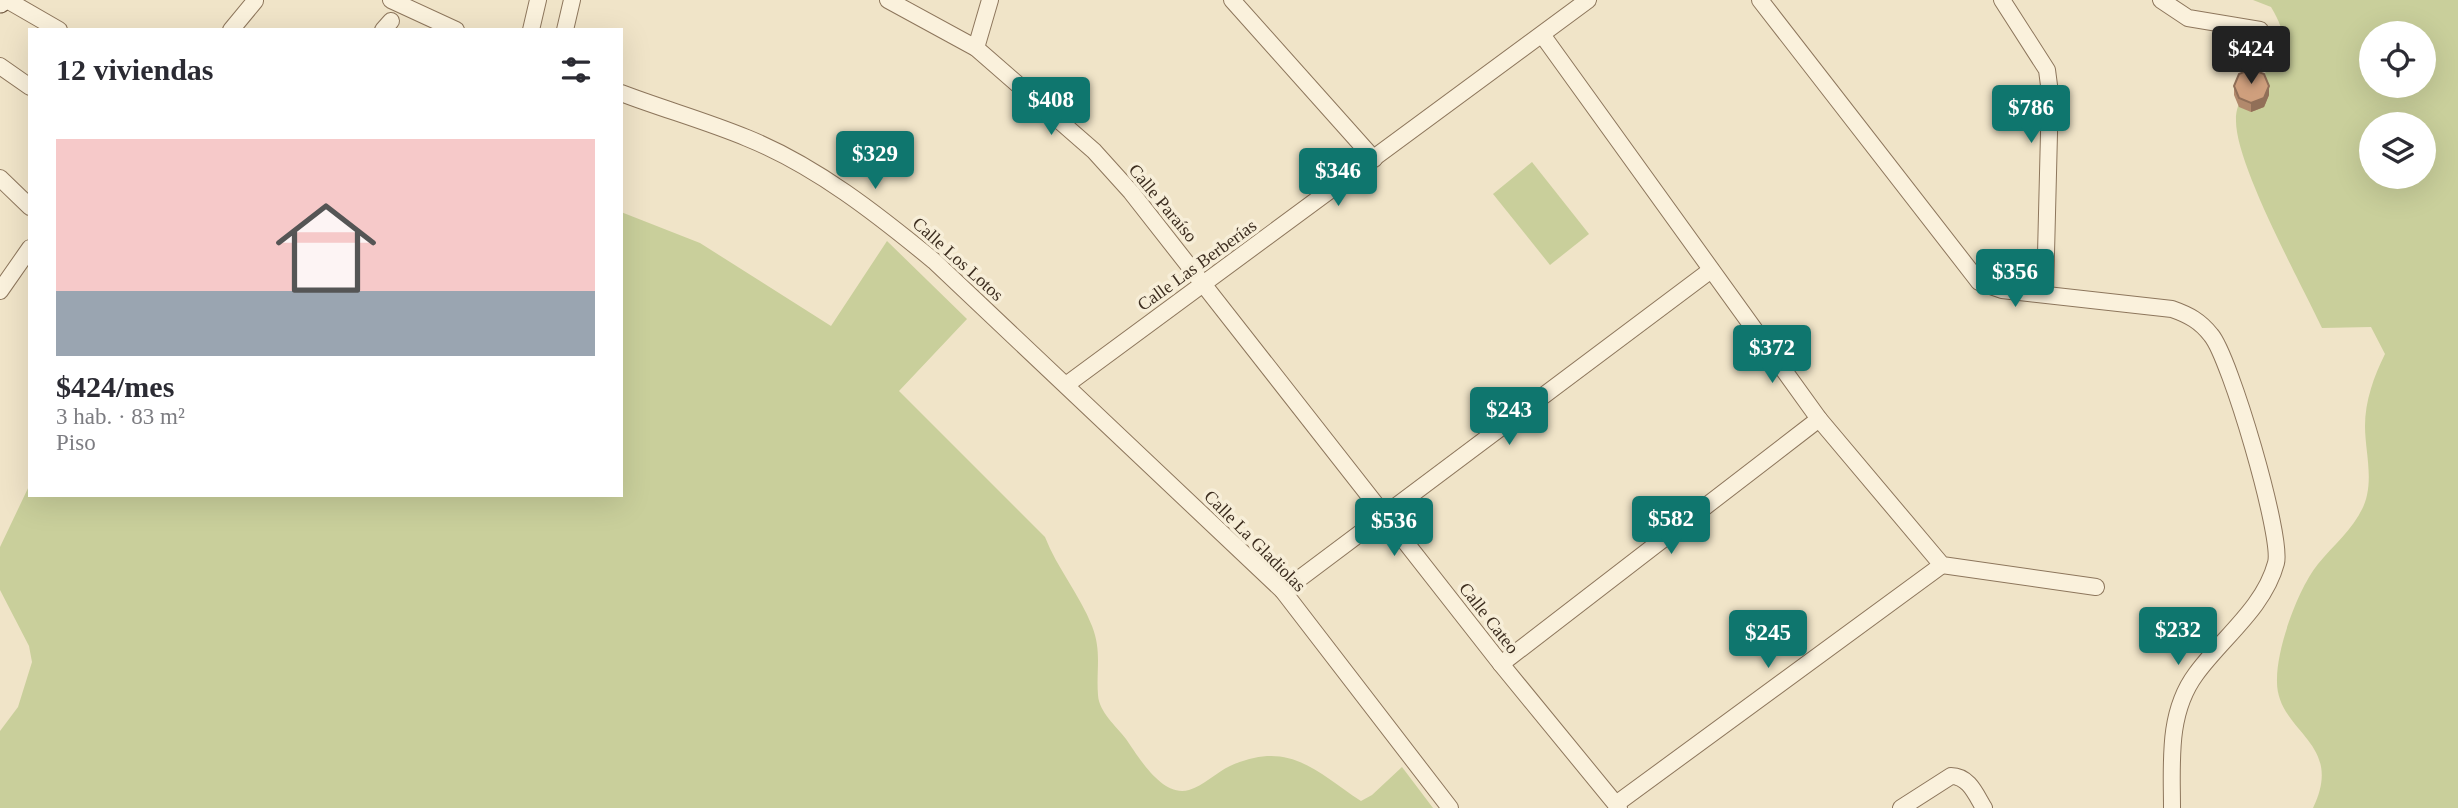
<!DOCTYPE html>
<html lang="es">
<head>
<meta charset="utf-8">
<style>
  body { margin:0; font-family:"Times New Roman",serif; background:#f7f7f7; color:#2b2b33; height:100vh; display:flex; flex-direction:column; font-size:26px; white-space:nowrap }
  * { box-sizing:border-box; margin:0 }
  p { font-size:23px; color:#7c7c81 }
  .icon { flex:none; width:38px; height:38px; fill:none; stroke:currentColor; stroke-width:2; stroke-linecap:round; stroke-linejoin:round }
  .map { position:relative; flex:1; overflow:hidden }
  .panel { position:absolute; left:28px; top:28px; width:595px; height:469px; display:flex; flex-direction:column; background:#fff; border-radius:0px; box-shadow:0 7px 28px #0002 }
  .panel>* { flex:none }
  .buttons { position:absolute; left:2359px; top:21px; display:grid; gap:14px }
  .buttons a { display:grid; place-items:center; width:77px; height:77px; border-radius:50%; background:#fff; box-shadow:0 7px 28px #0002; font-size:35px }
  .price { position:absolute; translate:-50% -60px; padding:0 16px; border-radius:7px; background:#0f766e; color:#fff; font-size:23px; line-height:46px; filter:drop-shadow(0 2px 4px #0008) }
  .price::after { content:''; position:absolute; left:50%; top:42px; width:21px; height:16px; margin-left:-10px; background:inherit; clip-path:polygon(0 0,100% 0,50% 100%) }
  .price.on { background:#222; color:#fff }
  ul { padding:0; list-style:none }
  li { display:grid; align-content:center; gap:14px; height:371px; padding:0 28px }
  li+li { border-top:2px solid #e1e1e2 }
  li span { display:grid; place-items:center; height:217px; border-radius:0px; color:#555 }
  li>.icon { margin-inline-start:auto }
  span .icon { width:126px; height:126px; fill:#fffc; stroke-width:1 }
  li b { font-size:30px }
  h2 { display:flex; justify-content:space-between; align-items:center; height:84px; padding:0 28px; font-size:30px }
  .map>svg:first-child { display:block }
  .green { fill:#c9cf9b; fill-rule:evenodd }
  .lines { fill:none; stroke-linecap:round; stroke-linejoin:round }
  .street-casing { stroke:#8d765c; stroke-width:18 }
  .secondary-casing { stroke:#6f573f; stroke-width:23 }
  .street { stroke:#faf1dc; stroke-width:16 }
  .secondary { stroke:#faf1dc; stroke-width:21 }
  .wall { fill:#b2896c }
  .shaded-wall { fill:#916f58 }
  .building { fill:#cf9f7d; stroke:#916f58; stroke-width:2 }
  .labels { text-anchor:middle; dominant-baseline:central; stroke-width:7; stroke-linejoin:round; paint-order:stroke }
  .street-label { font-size:18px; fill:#3d2e20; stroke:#f7eed8 }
</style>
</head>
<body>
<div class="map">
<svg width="2458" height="808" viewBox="0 0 2458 808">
  <rect width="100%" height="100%" fill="#f0e4c8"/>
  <g class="green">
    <path d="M2253,0H2458V808H2313C2346,740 2275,733 2277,679C2277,647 2298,589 2318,564C2335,543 2361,523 2367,495C2372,472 2365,448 2365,426C2365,401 2374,376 2385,354L2371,327L2322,328C2301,283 2235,164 2236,120C2237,68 2312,74 2271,7ZM2371,33H2424V86H2371ZM2371,124H2424V177H2371Z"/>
    <polygon points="1532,162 1589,234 1550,265 1493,194"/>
    <path d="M621,212L700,243L831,326L887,241L967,319L899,391L1045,537C1057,568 1080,595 1092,626C1102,652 1096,669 1098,695C1099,712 1116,726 1126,739C1138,756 1162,798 1189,790C1203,786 1217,772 1230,766C1290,739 1316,772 1361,801L1372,795L1402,767L1433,808H0V731L18,707L32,662L29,646L0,590V547L30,484V495H621Z"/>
  </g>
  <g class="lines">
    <g class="street-casing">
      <g id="street">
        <polyline points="7,0 59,30"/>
        <polyline points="391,0 456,30"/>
        <polyline points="888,0 976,48 1094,151 1131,192 1501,664 1619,808"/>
        <polyline points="1232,0 1374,159"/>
        <path d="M1760,0L1979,282L2002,290L2172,309C2189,315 2200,321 2211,335C2230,357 2283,537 2276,563C2264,608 2222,638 2196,674C2167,713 2172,763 2172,808"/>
        <polyline points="2002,0 2047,70 2050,93 2045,294"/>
        <polyline points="2161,0 2188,18 2260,30"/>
        <polyline points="231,30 255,1"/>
        <polyline points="383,30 391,21"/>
        <polyline points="531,30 538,0"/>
        <polyline points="565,30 572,0"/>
        <polyline points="1543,36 1819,419 1942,565 2096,587"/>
        <polyline points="976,48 990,0"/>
        <polyline points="0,66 30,87"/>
        <path d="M621,93C663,109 706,121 747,138C816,166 877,214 934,261L1283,591L1450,808"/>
        <polyline points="0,178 30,207"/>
        <polyline points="0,291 30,248"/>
        <polyline points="1066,385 1588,0"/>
        <polyline points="1283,591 1711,270"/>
        <polyline points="1501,664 1819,419"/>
        <polyline points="1616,804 1942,565"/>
        <path d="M1901,808L1951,776C1969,776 1976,795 1984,808"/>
      </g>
    </g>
    <g class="secondary-casing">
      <polyline id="secondary" points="0,2 0,0"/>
    </g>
    <use href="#street" class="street"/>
    <use href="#secondary" class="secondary"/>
  </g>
  <polygon class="wall" points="2234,86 2269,95 2264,107 2251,112 2239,107 2234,95"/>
  <polygon class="shaded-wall" points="2269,86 2269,95 2264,107 2251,112 2251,103"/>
  <polygon class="building" points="2251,69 2264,74 2269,86 2264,98 2251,103 2239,98 2234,86 2239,74"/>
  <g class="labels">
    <g class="street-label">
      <text transform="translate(1163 203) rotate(50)">Calle Paraíso</text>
      <text transform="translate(958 259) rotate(42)">Calle Los Lotos</text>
      <text transform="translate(1197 265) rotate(-36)">Calle Las Berberías</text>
      <text transform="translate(1255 541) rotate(45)">Calle La Gladiolas</text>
      <text transform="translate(1489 618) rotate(52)">Calle Cateo</text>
    </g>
  </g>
</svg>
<div class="buttons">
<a><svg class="icon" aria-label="locate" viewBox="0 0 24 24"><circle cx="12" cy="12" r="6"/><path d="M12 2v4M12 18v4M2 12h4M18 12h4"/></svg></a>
<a><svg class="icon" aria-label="layers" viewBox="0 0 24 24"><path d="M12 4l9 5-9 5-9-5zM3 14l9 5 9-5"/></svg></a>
</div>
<b class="price on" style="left:2251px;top:86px">$424</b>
<b class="price" style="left:1051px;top:137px">$408</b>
<b class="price" style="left:2031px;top:145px">$786</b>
<b class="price" style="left:875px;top:191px">$329</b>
<b class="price" style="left:1338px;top:208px">$346</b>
<b class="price" style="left:2015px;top:309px">$356</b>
<b class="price" style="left:1772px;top:385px">$372</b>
<b class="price" style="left:1509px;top:447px">$243</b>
<b class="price" style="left:1671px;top:556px">$582</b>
<b class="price" style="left:1394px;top:558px">$536</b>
<b class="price" style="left:2178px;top:667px">$232</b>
<b class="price" style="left:1768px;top:670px">$245</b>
<section class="panel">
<h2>12 viviendas<svg class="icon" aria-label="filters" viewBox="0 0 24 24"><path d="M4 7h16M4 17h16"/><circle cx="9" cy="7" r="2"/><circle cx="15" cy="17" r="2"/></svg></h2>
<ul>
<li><span style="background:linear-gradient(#f6c9c9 70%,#9aa5b1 0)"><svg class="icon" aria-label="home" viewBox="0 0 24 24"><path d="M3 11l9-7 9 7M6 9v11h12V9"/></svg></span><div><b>$424/mes</b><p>3 hab. · 83 m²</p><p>Piso</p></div></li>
</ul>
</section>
</div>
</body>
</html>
